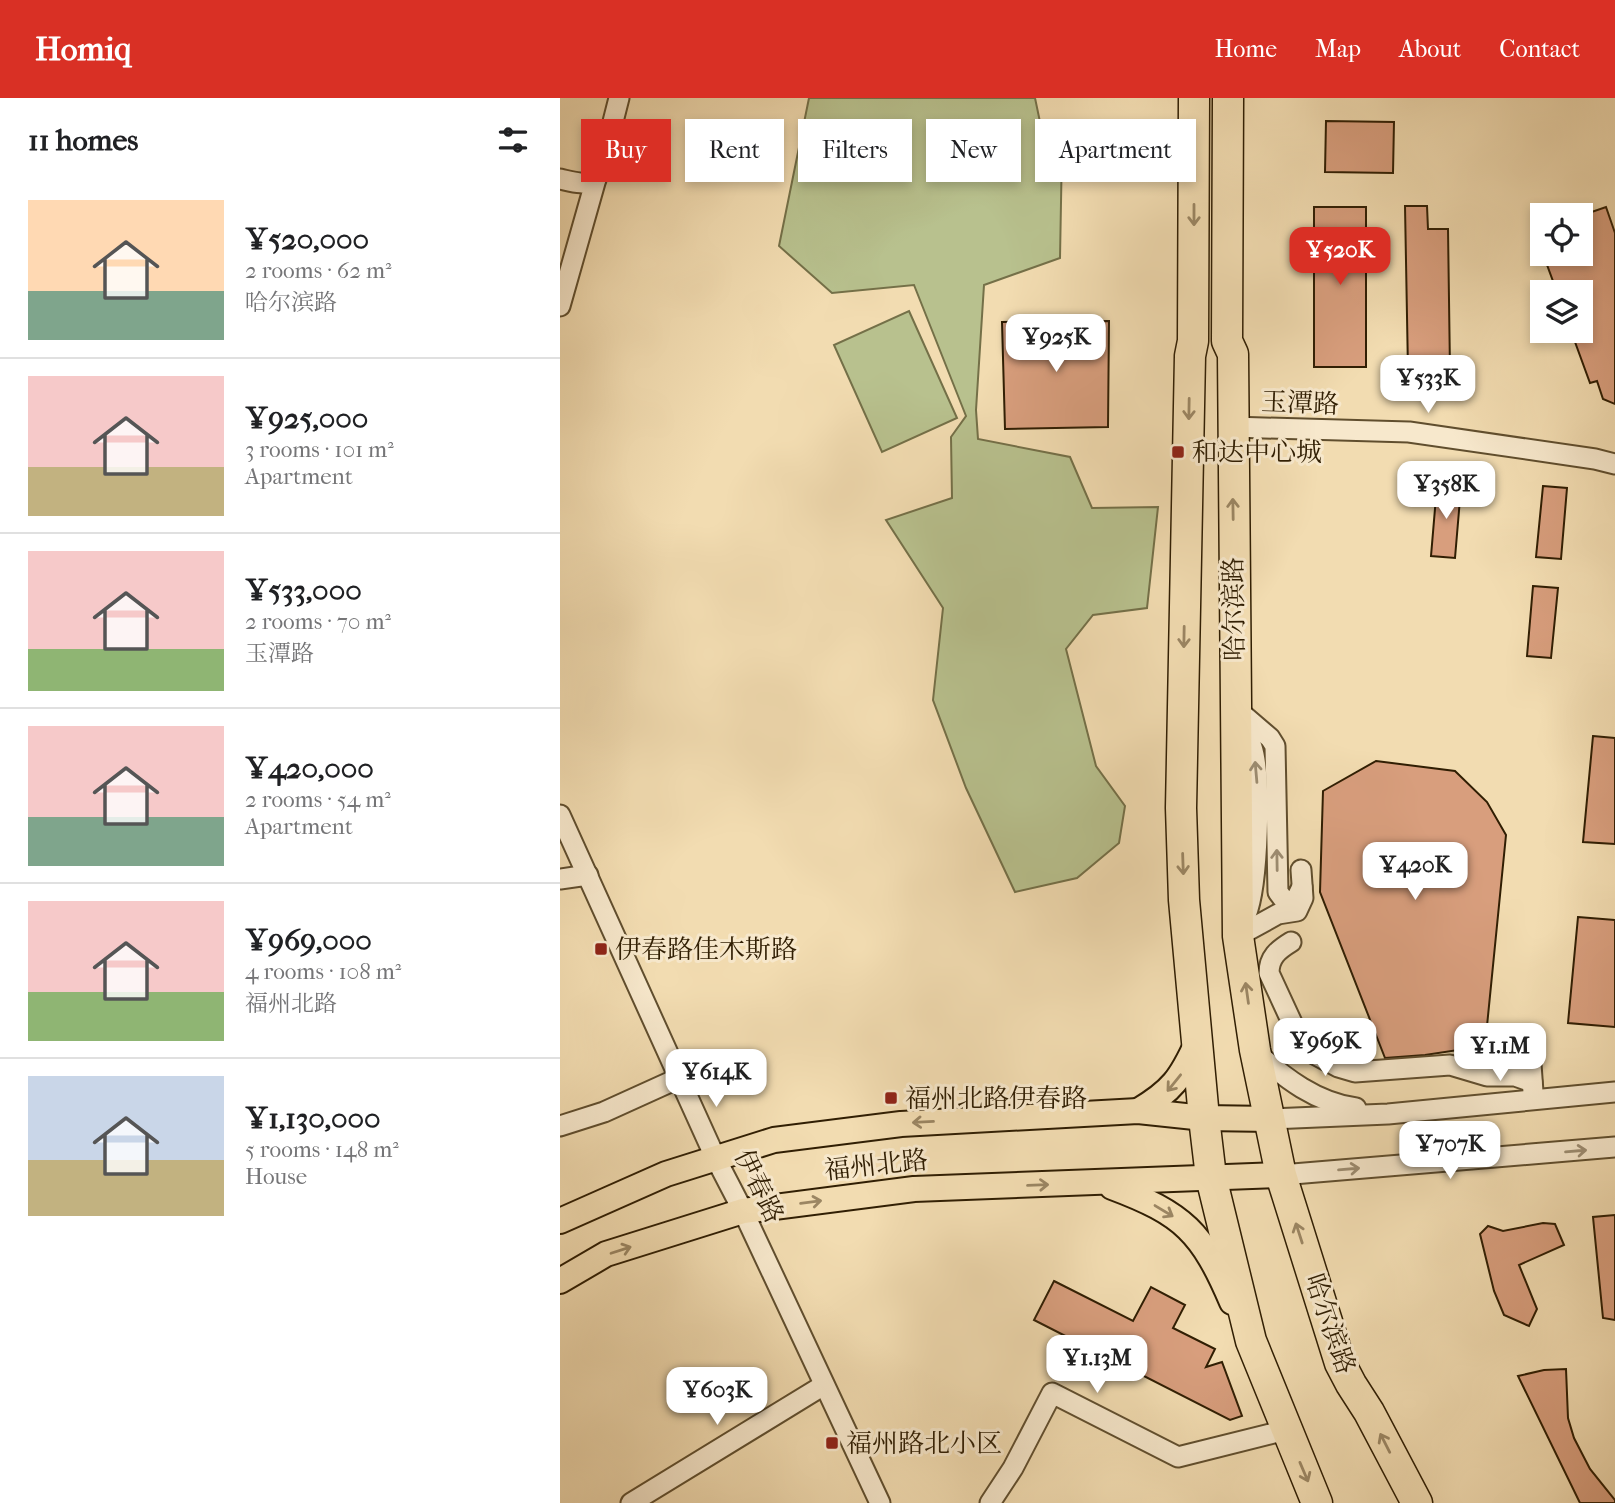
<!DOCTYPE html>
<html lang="en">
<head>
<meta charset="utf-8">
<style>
  body { margin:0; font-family:"IM FELL French Canon","Noto Serif SC",serif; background:#f6f6f6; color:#202124; height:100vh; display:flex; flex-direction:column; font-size:26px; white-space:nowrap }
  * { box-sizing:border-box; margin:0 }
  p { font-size:23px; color:#757577 }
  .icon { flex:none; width:38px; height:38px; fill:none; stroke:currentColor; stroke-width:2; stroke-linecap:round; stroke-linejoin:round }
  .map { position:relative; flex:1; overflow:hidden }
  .sheet { display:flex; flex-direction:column; background:#fff; width:560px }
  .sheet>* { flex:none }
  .hud { position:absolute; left:21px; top:21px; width:665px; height:63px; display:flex; gap:14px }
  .controls { position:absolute; left:970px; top:105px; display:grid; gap:14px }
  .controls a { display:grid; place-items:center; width:63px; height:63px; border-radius:0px; background:#fff; box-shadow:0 4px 10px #0003; font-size:35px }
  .price { position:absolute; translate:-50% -60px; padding:0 16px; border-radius:14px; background:#fff; color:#222; font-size:23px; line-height:46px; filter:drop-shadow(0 2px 4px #0008) }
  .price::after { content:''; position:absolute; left:50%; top:42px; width:21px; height:16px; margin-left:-10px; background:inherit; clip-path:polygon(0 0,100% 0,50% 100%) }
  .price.on { background:#d93025; color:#fff }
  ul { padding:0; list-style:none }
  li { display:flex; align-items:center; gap:21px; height:175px; padding:0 28px }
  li+li { border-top:2px solid #e0e0e0 }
  li span { display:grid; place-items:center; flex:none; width:196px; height:140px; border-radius:0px; color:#555 }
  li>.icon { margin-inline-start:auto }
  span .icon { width:84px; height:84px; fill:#fffc; stroke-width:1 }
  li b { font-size:30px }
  h2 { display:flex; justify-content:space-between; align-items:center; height:84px; padding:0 28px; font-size:30px }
  .chip { padding:0 24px; border-radius:0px; background:#fff; box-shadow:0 4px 10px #0003; font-size:24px; line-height:63px }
  .chip.on { background:#d93025; color:#fff }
  header { display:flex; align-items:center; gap:42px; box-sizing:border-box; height:98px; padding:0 35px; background:#d93025; color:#fff }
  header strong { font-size:33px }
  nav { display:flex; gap:38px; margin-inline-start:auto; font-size:24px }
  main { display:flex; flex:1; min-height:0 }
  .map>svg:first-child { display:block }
  .green { fill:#b8c18e; stroke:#747048; stroke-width:2 }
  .building { fill:#d89e7d; stroke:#301e03; stroke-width:2 }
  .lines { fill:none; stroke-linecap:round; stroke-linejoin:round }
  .minor-casing { stroke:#604e2e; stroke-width:23 }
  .major-casing { stroke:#301e03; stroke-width:28 }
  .highway-casing { stroke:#301e03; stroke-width:33 }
  .minor { stroke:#f7e8cc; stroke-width:19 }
  .major { stroke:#f2dcb1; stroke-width:24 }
  .highway { stroke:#f2dcb1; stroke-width:30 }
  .oneway { stroke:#9b8663 }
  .oneway2 { stroke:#9d8d72 }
  .poi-dot { fill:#8f2418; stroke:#f7e8cc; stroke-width:2.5 }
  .labels { text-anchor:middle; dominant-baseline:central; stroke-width:6; stroke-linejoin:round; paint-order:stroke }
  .street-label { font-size:26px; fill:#301e03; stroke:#f7e8cc }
  .poi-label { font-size:26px; fill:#301e03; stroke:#f7e8cc; text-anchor:start }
</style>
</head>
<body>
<header>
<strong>Homiq</strong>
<nav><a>Home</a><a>Map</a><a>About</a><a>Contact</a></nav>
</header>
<main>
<section class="sheet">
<h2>11 homes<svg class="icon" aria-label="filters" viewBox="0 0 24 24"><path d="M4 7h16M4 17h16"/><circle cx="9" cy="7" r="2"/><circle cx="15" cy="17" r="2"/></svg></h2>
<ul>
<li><span style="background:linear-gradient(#ffd9b3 65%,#7fa58c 0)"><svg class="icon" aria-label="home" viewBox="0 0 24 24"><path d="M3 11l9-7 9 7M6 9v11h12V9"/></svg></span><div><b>¥520,000</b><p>2 rooms · 62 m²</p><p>哈尔滨路</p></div></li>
<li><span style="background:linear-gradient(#f6c9c9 65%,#c2b280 0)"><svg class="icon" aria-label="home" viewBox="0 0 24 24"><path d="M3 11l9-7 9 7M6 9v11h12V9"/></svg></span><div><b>¥925,000</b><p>3 rooms · 101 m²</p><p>Apartment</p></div></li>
<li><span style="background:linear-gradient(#f6c9c9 70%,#8fb573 0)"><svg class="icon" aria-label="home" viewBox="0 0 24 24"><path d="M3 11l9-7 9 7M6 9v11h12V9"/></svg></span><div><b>¥533,000</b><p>2 rooms · 70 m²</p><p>玉潭路</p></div></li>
<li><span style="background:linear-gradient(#f6c9c9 65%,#7fa58c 0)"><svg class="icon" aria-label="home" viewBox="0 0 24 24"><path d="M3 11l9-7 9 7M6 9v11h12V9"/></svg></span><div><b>¥420,000</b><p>2 rooms · 54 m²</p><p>Apartment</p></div></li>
<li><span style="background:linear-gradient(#f6c9c9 65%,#8fb573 0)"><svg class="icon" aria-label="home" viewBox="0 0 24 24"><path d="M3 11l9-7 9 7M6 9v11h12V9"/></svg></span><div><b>¥969,000</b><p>4 rooms · 108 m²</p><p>福州北路</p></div></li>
<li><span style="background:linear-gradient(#c9d6e8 60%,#c2b280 0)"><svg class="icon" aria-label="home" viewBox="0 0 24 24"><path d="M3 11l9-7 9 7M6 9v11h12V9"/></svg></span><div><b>¥1,130,000</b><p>5 rooms · 148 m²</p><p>House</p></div></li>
</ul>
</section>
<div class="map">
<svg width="1055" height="1405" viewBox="0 0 1055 1405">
  <rect width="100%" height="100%" fill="#f2dcb1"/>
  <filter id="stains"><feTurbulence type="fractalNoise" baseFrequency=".00286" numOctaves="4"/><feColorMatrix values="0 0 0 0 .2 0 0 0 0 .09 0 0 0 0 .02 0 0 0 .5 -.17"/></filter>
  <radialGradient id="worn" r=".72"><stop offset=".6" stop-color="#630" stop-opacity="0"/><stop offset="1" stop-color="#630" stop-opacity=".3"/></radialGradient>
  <g class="green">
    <polygon points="249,0 475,0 484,43 502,49 500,160 424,187 416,312 418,341 510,359 532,410 598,409 587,510 533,517 506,551 536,668 565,708 559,745 517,780 455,794 406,690 373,602 383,510 326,422 392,400 391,339 406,318 354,187 272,195 219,148"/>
    <polygon points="349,213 397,320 322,354 274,247"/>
  </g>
  <g class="building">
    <polygon points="766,23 834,24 833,75 765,74"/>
    <polygon points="845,108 867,108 868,131 888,131 890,272 848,273"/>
    <rect x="754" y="109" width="52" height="160"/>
    <polygon points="1046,109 1055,135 1055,306 1043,301 1037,283 1030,285 1011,233 1020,233 1020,194 997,194 983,156 1020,156 1020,118"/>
    <polygon points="549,223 548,329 445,331 442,224"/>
    <polygon points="877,387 901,389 895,460 871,458"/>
    <polygon points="983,388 1007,390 1001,461 976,459"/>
    <polygon points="973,488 998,490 991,560 967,558"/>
    <polygon points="1033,638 1055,640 1055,746 1023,744"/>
    <polygon points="816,663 895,673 927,704 946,737 925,948 865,957 825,960 760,794 763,693"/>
    <polygon points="1018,819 1055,822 1055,929 1008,925"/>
    <polygon points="1055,1117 1055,1222 1043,1220 1033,1119"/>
    <polygon points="983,1125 995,1126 1004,1147 959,1167 977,1211 969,1228 944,1217 934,1193 920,1136 928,1128 943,1133"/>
    <polygon points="494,1183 573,1223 591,1189 625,1207 613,1230 655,1251 646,1269 662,1264 682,1318 670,1322 474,1222"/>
    <polygon points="1006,1271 1008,1320 1014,1340 1030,1371 1055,1402 1055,1405 1020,1405 958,1278 984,1272"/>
  </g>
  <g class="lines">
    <g class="minor-casing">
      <g id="minor">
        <path d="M0,81C13,84 24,88 36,81"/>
        <polyline points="0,208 36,81 41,71 59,0"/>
        <polyline points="672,329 849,334 1035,361 1055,366"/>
        <polyline points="675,610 710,640 715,648 718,794 724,802 730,804 736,801 742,789"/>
        <path d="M676,627C682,633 690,640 692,649C702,679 698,787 686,817"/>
        <polyline points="0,717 155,1059 183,1113 320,1405"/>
        <polyline points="0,781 28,777"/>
        <polyline points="678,838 718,816 737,813 743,800 741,772"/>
        <path d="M731,844C718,852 709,859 709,875L740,942L754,956L778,969L795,974L890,967L927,978H955L972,984"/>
        <polyline points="970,952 973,994"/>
        <path d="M696,954C724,980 757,1005 796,1010"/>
        <polyline points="711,1021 828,1016 1055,994"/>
        <polyline points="0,1028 44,1014 119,980"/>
        <polyline points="721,1077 1055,1049"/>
        <polyline points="71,1405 264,1287"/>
        <polyline points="430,1405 453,1370 492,1295 618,1359 726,1332"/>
      </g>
    </g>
    <g class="major-casing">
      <g id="major">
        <path d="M578,1013C612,993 621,980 637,945"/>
        <path d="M552,1089C624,1116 642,1134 672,1204"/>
        <polyline points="0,1123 106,1076 214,1042 341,1026 578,1013 644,1020 711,1021"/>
        <polyline points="0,1183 46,1156 183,1113 354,1091 721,1077"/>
      </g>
    </g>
    <g class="highway-casing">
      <g id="highway">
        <polyline points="634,0 633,243 630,258 621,710 624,802 644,1020 651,1079 691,1243 757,1405"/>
        <polyline points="668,0 667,243 673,256 678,838 695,952 721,1077 780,1265 791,1286 809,1314 857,1405"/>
      </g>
    </g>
    <use href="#minor" class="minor"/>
    <use href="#major" class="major"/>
    <use href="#highway" class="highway"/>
  </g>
  <defs><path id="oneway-shaft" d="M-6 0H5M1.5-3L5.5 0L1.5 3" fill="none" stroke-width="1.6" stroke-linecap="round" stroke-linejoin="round" transform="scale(1.75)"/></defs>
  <g class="oneway">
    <use href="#oneway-shaft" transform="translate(634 117) rotate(90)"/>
    <use href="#oneway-shaft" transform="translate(629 311) rotate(91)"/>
    <use href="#oneway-shaft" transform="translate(673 411) rotate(-91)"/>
    <use href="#oneway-shaft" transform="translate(624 539) rotate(91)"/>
    <use href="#oneway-shaft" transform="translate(623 766) rotate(88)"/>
    <use href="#oneway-shaft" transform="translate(687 895) rotate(-98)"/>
    <use href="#oneway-shaft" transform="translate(614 985) rotate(129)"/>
    <use href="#oneway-shaft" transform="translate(363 1024) rotate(177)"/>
    <use href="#oneway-shaft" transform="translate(478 1087) rotate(-2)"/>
    <use href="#oneway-shaft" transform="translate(251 1104) rotate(-7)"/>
    <use href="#oneway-shaft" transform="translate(604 1113) rotate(31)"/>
    <use href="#oneway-shaft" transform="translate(739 1135) rotate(-108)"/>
    <use href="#oneway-shaft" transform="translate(61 1152) rotate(-18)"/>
    <use href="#oneway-shaft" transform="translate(825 1345) rotate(-117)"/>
    <use href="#oneway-shaft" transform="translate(744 1374) rotate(67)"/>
  </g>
  <g class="oneway2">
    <use href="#oneway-shaft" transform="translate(696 674) rotate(-95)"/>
    <use href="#oneway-shaft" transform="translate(717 762) rotate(-91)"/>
    <use href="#oneway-shaft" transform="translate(1016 1053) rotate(-5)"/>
    <use href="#oneway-shaft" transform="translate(789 1071) rotate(-5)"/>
  </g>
  <g class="poi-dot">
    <rect x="611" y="347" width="14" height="14" rx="3.5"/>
    <rect x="34" y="844" width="14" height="14" rx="3.5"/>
    <rect x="324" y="993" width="14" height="14" rx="3.5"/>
    <rect x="265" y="1338" width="14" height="14" rx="3.5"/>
  </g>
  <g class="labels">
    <g class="street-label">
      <text transform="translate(740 305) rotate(2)">玉潭路</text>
      <text transform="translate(674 511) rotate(-91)">哈尔滨路</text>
      <text transform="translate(316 1067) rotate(-6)">福州北路</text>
      <text transform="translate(199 1088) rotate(64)">伊春路</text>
      <text transform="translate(770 1226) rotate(71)">哈尔滨路</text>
    </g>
    <g class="poi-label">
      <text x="632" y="354">和达中心城</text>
      <text x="55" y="851">伊春路佳木斯路</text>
      <text x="345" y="1000">福州北路伊春路</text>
      <text x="286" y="1345">福州路北小区</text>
    </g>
  </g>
  <rect width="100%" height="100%" filter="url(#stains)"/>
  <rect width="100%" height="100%" fill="url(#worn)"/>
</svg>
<div class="controls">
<a><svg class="icon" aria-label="locate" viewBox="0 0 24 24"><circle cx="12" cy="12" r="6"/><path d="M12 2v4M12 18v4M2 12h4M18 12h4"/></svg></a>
<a><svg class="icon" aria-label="layers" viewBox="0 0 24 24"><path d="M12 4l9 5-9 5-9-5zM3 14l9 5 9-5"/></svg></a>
</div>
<b class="price on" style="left:780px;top:189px">¥520K</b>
<b class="price" style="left:496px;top:276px">¥925K</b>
<b class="price" style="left:868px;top:317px">¥533K</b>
<b class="price" style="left:886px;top:423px">¥358K</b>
<b class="price" style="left:855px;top:804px">¥420K</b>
<b class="price" style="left:765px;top:980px">¥969K</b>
<b class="price" style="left:940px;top:985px">¥1.1M</b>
<b class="price" style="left:156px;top:1011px">¥614K</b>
<b class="price" style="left:890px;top:1083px">¥707K</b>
<b class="price" style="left:537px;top:1297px">¥1.13M</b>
<b class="price" style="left:157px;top:1329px">¥603K</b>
<div class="hud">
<a class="chip on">Buy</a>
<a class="chip">Rent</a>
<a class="chip">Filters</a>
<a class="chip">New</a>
<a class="chip">Apartment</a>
</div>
</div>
</main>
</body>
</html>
